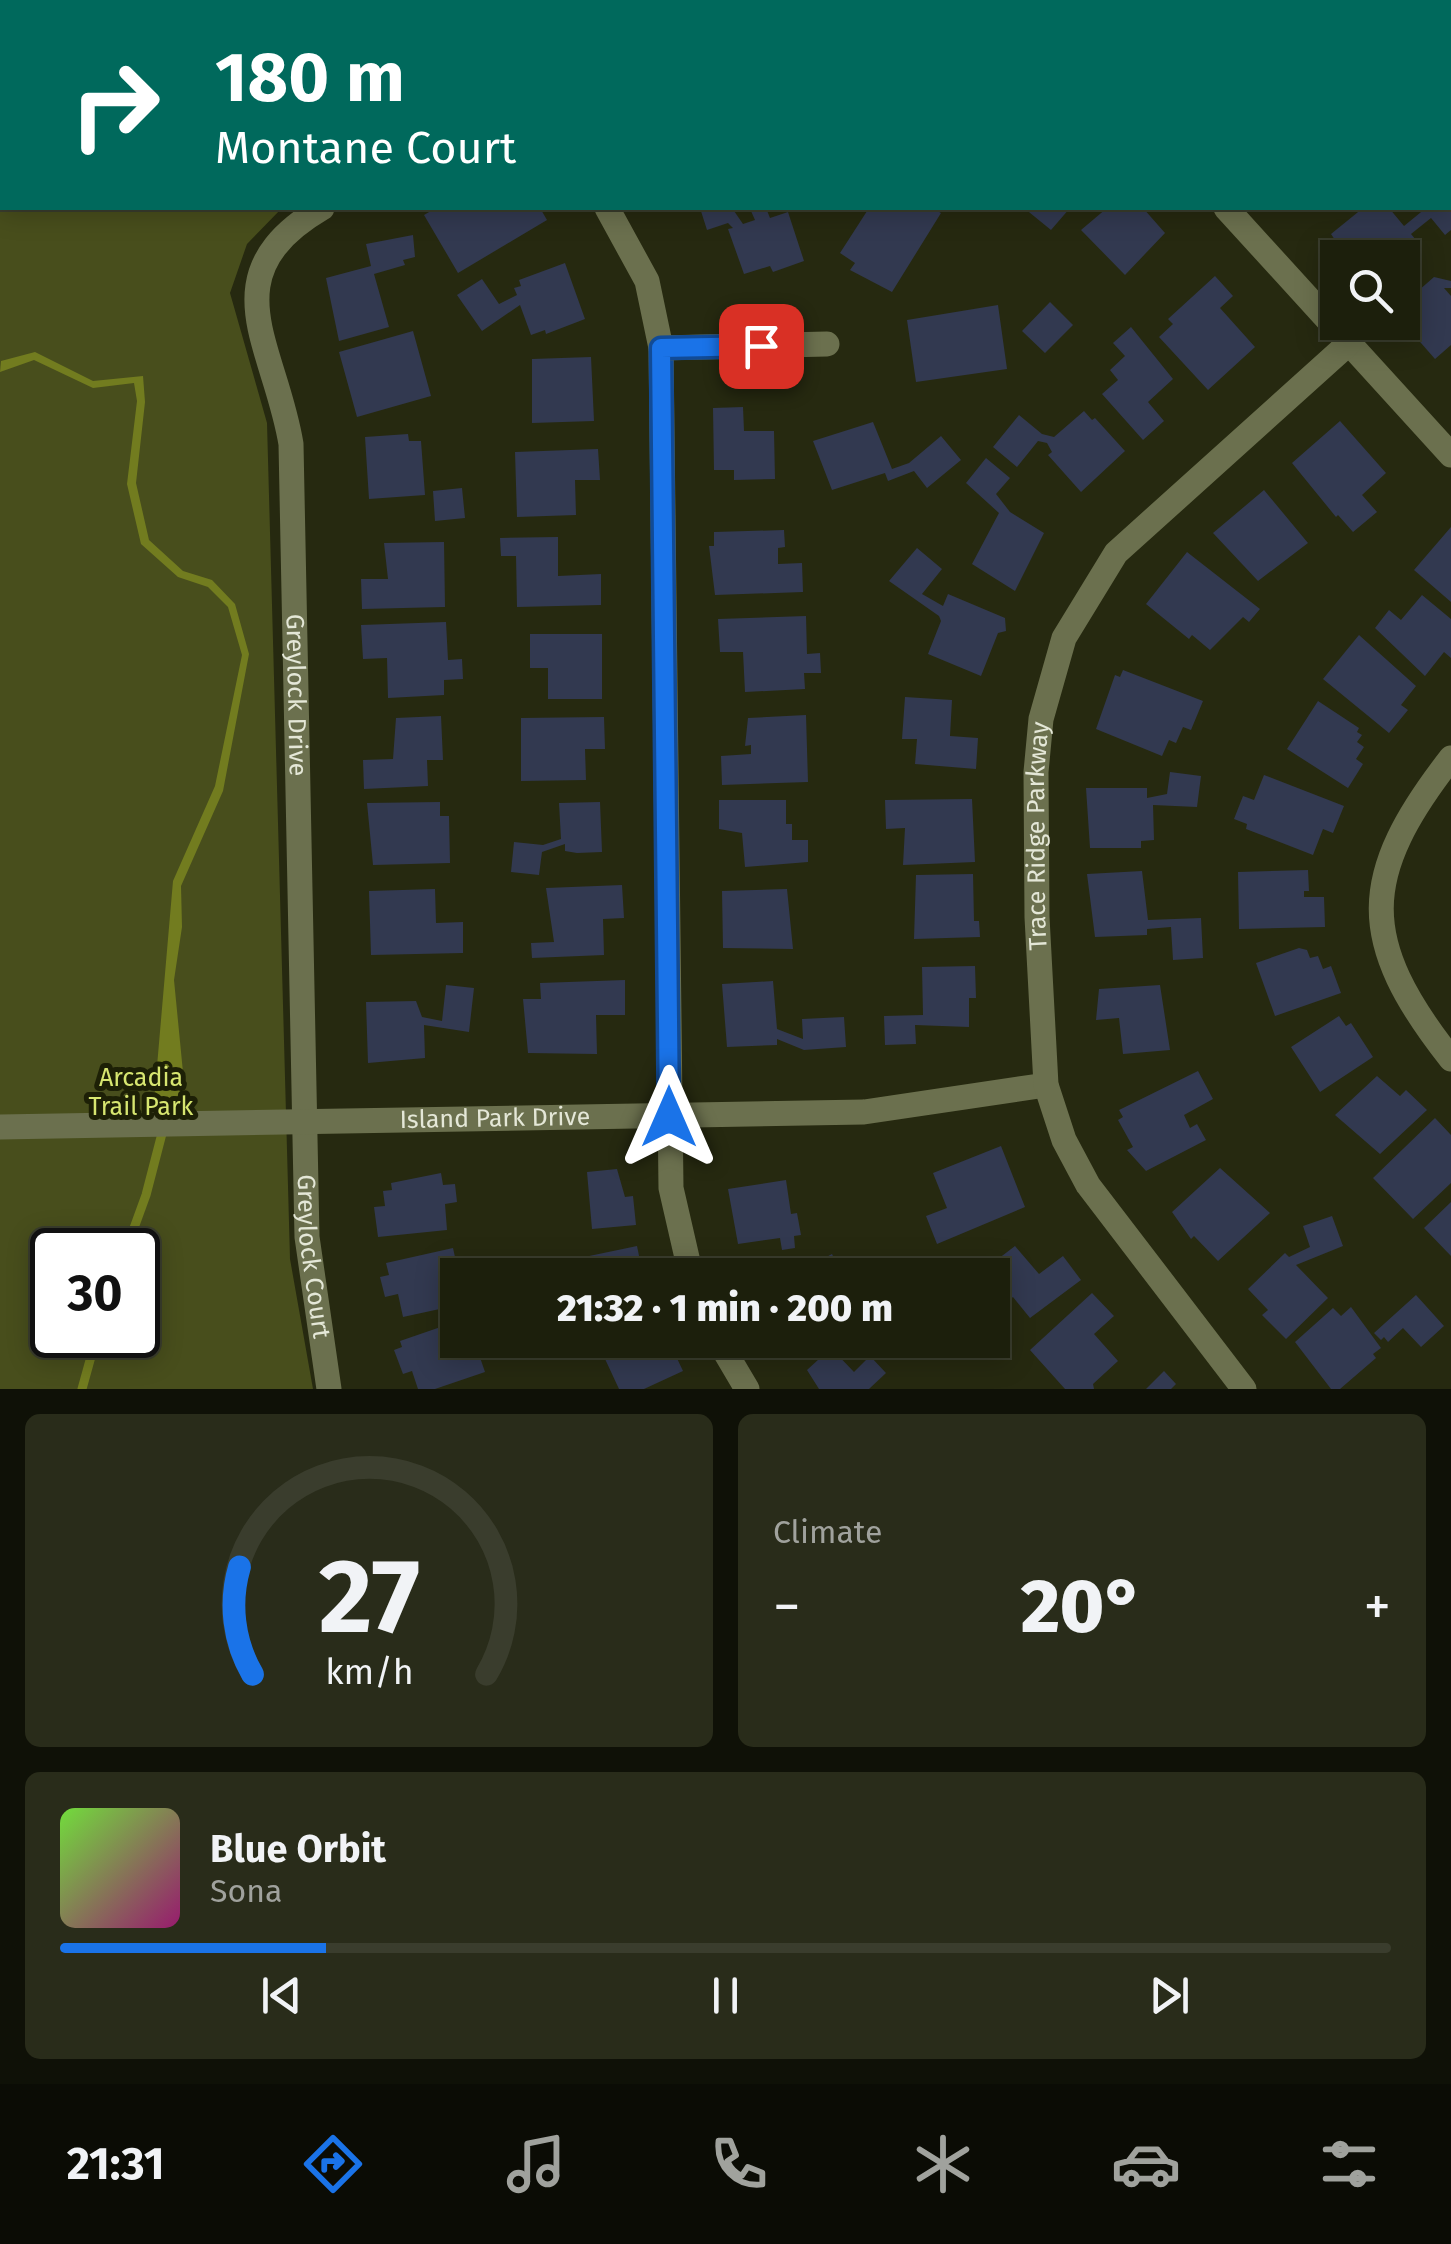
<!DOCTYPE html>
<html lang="en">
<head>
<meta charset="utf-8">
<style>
  :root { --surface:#1c1f0c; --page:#292c1a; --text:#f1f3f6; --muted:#a0a29d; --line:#3a3d2d; --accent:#1a73e8 }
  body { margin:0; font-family:"Fira Sans",sans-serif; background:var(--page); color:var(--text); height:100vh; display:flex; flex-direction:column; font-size:38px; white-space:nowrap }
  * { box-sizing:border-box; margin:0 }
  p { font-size:32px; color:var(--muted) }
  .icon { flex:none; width:55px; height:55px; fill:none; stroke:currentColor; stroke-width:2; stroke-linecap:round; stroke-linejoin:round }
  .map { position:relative; height:1389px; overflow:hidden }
  .details { display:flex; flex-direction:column; gap:25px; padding:25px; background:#0f1107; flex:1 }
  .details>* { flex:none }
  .guide { position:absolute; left:0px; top:0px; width:1452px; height:210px; box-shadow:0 5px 25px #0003,0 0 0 2px var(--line); background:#00695c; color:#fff; overflow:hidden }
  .fabs { position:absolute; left:1320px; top:240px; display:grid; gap:20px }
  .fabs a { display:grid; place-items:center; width:100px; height:100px; border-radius:0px; background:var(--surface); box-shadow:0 5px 25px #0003,0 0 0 2px var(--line); font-size:50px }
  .speed { position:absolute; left:30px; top:1228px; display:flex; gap:20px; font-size:50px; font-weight:700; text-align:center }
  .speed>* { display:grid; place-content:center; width:130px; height:130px; border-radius:50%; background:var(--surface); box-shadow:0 5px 25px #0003,0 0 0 2px var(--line); line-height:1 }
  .speed .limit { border:5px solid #111; border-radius:15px; background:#fff; color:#111 }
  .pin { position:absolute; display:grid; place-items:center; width:85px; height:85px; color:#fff; margin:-42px; border-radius:20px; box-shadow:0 5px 15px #0006 }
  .me { position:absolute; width:110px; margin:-55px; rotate:0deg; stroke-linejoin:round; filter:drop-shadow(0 0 8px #0008) }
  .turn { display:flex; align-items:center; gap:35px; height:210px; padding:0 50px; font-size:45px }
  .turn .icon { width:130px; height:130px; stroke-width:2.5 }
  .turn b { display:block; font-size:70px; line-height:85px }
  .big { font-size:75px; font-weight:800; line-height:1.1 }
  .details .tile { flex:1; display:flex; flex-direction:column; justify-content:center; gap:15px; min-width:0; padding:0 35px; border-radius:15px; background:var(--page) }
  .details .dial { align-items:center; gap:0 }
  .dial svg { height:260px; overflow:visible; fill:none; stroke:var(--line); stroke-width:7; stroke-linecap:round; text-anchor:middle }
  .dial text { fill:var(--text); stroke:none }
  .song { display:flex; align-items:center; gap:30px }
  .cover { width:120px; height:120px; border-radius:15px; background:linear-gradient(135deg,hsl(100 70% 55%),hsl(320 70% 35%)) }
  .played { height:10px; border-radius:5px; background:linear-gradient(90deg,var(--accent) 20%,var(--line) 20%) }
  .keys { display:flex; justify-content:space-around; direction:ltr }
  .heat { display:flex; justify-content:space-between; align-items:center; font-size:55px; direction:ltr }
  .details .tiles { flex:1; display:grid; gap:25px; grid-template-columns:1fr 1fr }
  .tile:last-child { grid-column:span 2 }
  .trip { position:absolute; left:440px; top:1258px; width:570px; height:100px; border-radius:0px; background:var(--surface); box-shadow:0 5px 25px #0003,0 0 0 2px var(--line); font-weight:800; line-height:100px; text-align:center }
  .tabs { display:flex; height:160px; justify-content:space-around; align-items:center; background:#0b0c05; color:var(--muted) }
  .tabs .icon { width:70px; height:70px }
  .tabs .active { color:var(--accent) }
  .tabs b { font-size:45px; color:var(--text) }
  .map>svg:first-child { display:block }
</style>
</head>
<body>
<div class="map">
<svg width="1451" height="1389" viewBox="0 0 1451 1389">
  <rect width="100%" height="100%" fill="#262910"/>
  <!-- green -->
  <path fill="#484e1c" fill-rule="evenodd" d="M0,0H626L2,2V208H282L247,244L230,293L267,423L290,1259L313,1389H0ZM52,1250H138V1335H52Z"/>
  <!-- water -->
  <path fill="#727c1f" d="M35,352L93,381L143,376L145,402L136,483L149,540L183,571L212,580L235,604L249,654L223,791L181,886L182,927L174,980L186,1103L154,1101L173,881L215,786L242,655L228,607L208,587L178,577L141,544L127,484L137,401L134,383L93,388L34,360L0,372L1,361Z"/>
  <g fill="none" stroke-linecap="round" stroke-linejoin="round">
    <!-- stream -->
    <path stroke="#727c1f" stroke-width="9" d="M126,1250L146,1195L172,1095
      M82,1389L97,1335"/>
  </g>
  <!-- building -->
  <path fill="#323950" d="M436,208H497L500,212L507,208H540L547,220L458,273L424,215Z
    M700,208H732L743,224L755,220L751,211L761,208H766L770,218L788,212L804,261L773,272L770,266L744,274L728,229L733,228L728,223L707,230Z
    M869,208H932L941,213L892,292L850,270L855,263L840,253Z
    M1024,208H1070L1051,230Z
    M1107,208H1143L1165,233L1125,275L1081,230Z
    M1363,208H1389L1404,226L1426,208H1451V230L1445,235L1431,218L1411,234L1416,240L1395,258H1347L1331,234Z
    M413,235L415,257L403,260L405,265L374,274L389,327L339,341L326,278L371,266L366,244Z
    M565,263L585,319L546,334L545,330L531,335L520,305L482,331L457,295L482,279L499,304L517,295L514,288L521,286L519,280Z
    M1215,276L1233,296L1220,308L1255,347L1208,390L1159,337L1173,324L1168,319Z
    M1434,277L1451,281V288H1444L1451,296V345L1435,359L1414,335L1420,330L1402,314V305Z
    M1050,302L1073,325L1045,353L1022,331Z
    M998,305L1007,369L916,382L907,320Z
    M1131,327L1173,379L1148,402L1164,421L1143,440L1102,394L1118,380L1110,370L1125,356L1113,343Z
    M413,331L431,396L357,417L339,352Z
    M591,357L594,421L532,423V359Z
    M743,407L744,431H774L775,479L734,480V470H714L713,408Z
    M1084,411L1092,420L1095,418L1125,451L1081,492L1048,455L1052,452L1047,443L1038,441L1017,467L993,447L1019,415L1042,434L1054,437Z
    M1340,421L1386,473L1362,495L1377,512L1353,532L1338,515L1336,517L1292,463Z
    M873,422L892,469L909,463L941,436L961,460L927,488L914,471L888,481L885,473L832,490L813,441Z
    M408,434L409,441H421L425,495L369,499L365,437Z
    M598,449L600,480H575L576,515L517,517L515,452Z
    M986,458L1010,478L996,494L1010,512L1044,533L1015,591L972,564L999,513L966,483Z
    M462,488L465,518L435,521L433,491Z
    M1264,490L1308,543L1258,581L1213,533Z
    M1451,527V602L1414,570Z
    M784,530L785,547L778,548V564L802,563L803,592L715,595L709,546H714V532Z
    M558,537V576L601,574V605L517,607L516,556H501L500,538Z
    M444,542L445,607L362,609L361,579H388L384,543Z
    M917,548L942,569L922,594L943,606L948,594L1005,618L1006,631L998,633L981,676L928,654L941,621L939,616L889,581Z
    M1187,552L1260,609L1249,622L1243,617L1210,650L1192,635L1189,639L1146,604Z
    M1422,595L1451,619V658L1444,652L1425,676L1375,628L1389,610L1401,620Z
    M806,616L807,654L820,653L821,673H804L805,689L745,692L743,652H720L718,619Z
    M446,622L448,660L462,659L463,679L444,680V695L388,698L387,658L363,659L361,625Z
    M530,634H602V699H548V668H530Z
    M1359,635L1416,686L1401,705L1408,710L1389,733L1323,679Z
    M1123,670L1203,701L1191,730L1183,727L1176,743L1169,740L1162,756L1096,729L1115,675L1120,677Z
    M905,697L952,700L950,736L978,738L976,769L915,764L917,739H902Z
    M1318,701L1359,728L1357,732L1362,735L1357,742L1364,747L1356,759L1363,764L1348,788L1287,749Z
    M806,715L808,782L722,785L721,756L751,754V745L745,746L748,718Z
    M441,716L443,760H427L428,786L364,789L363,760L393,759L396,718Z
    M604,717L605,749H585L586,780L521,781V718Z
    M1170,772L1201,776L1197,807L1153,805L1154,840L1141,841V848H1090L1086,788H1147V798L1167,794Z
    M1264,775L1344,806L1333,833L1323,829L1313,855L1246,829L1247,824L1234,819L1243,796L1254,800Z
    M972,799L975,862L903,865L905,828L886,829L885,800Z
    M719,800H786V824H792V840H808V862L745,867L742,833L719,829Z
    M440,802V816H449L450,863L373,865L367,803Z
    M600,802L602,852L577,853L565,851V844L542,852L539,875L511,872L514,842L543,845L561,839L559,803Z
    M1308,870L1309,891H1304V897H1324L1325,927L1239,929L1238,872Z
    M1142,871L1148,920L1201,918L1203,958L1173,960L1171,927L1147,929V935L1095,937L1087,874Z
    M973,874L974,921H979L980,937L914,939L916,875Z
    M622,885L624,918L603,919L604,955L532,958L531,943L554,942L546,888Z
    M435,889L436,923L463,922V953L371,955L369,891Z
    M787,889L793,949L723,948L722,891Z
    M1299,948L1307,950L1310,958L1318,956L1323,969L1331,966L1341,993L1275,1016L1256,963Z
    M975,966L976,998H969V1027L915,1025L916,1044L885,1045L884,1016L923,1015L922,967Z
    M625,980V1015H596L597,1054L528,1053L523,999H541L540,983Z
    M773,981L777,1029L803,1039L802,1019L844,1017L846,1047L804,1050L777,1039V1045L727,1047L722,984Z
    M446,985L474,988L469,1032L424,1025L425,1058L368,1063L366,1002L416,1001L422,1017L442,1021Z
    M1160,985L1170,1050L1123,1054L1119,1018L1096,1020L1099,989Z
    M1339,1016L1346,1026L1351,1023L1373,1057L1320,1092L1291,1047Z
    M1198,1071L1213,1099L1184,1115L1190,1128L1197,1124L1206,1140L1146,1171L1127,1150L1133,1147L1118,1120L1123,1117L1119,1110Z
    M1377,1076L1400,1096L1406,1090L1427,1110L1380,1154L1335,1115Z
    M1435,1118L1451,1135V1183L1413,1219L1373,1178Z
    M1001,1146L1025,1207L937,1244L926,1216L947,1208L933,1173Z
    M1220,1168L1270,1213L1218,1261L1194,1236L1191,1239L1172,1212Z
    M617,1169L625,1197L633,1196L636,1225L592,1229L587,1172Z
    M441,1173L443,1185L455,1184L457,1202L445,1204L447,1230L378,1237L374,1207L385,1206L383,1191L392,1190L391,1183Z
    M786,1180L791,1214L797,1213L801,1235L794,1236L795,1248L782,1250L780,1238L738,1244L728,1189Z
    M1451,1202V1256L1424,1228Z
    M1332,1216L1343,1246L1296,1265L1328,1298L1286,1339L1262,1315L1268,1310L1248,1289L1285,1253L1289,1257L1310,1247L1303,1226Z
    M637,1246L643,1275H573L570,1260Z
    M1015,1246L1039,1274L1063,1256L1081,1280L1030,1318L1013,1297L1002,1305L992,1292V1275H977Z
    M453,1248L459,1275L458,1305L403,1317L398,1294L385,1297L380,1277L389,1275L386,1263Z
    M832,1254L842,1275H792Z
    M1092,1293L1114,1316L1094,1334L1118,1361L1093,1384L1094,1389H1065L1030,1350Z
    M1416,1295L1444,1326L1421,1347L1403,1328L1388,1342L1384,1337L1381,1340L1374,1333Z
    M1351,1307L1381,1348L1373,1354L1376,1358L1340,1389H1331L1295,1342L1333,1308L1341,1316Z
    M458,1321V1340H474L485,1372L435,1389H418L412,1371L403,1374L394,1350L402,1347L400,1341Z
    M613,1340H651L655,1351L665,1346L669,1354L674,1352L683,1371L644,1389H619L599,1346Z
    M831,1348L854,1372L870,1356L886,1373L869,1389H819L807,1370Z
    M1164,1371L1176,1384L1171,1389H1146Z"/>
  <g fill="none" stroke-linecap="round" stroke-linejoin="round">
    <!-- minor -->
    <g stroke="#6b704e" stroke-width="25">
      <path d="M970,0L975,2"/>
      <path d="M674,2L679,0"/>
      <path id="s1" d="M322,208C208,275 275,345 291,444L307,1237L329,1389"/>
      <path d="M607,208L647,281L661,348L671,1188L691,1275"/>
      <path d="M1226,208L1451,455"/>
      <path d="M661,348L827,344"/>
      <path d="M1451,758C1359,876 1357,940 1451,1059"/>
      <path id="s2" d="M0,1127L864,1112L1046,1085"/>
      <path d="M718,1340L747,1389"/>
      <path id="s3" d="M1244,1389L1088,1185L1064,1140L1046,1085L1037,917L1036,772L1041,719L1064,638L1116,553L1348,344"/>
    </g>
  </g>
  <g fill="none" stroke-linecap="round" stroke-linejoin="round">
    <defs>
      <path id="route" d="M669,1117L661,348L761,346"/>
    </defs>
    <!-- route casing -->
    <use href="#route" stroke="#114b97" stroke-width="25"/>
    <!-- route -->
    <use href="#route" stroke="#1a73e8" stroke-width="18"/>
  </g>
  <g text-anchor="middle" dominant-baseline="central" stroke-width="10" stroke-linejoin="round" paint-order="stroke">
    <!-- street labels -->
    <g font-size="25" fill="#e4e7d7" stroke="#1d2006">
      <text stroke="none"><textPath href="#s1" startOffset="518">Greylock Drive</textPath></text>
      <text stroke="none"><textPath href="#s3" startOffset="615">Trace Ridge Parkway</textPath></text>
      <text stroke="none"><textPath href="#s2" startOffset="495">Island Park Drive</textPath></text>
      <text stroke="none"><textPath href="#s1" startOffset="1080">Greylock Court</textPath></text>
    </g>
    <!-- park labels -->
    <g font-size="25" fill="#d7e670" stroke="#1d2006">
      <text x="141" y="1078">Arcadia<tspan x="141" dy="29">Trail Park</tspan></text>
    </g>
  </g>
</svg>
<div class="fabs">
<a><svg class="icon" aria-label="search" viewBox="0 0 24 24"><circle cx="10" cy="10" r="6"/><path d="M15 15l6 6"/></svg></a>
</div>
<div class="speed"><div class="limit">30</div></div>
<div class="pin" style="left:761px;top:346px;background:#d93025"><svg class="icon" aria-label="arrive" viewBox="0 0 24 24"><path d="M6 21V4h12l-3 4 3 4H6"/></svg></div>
<svg class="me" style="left:669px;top:1117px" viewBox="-20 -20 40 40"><path d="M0-17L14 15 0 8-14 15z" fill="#1a73e8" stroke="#fff" stroke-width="4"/></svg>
<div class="trip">21:32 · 1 min · 200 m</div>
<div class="guide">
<div class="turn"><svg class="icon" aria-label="right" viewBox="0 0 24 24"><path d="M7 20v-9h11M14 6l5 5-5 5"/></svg><div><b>180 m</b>Montane Court</div></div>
</div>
</div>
<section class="details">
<div class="tiles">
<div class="tile dial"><svg viewBox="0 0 100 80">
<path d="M14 69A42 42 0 1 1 86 69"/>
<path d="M14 69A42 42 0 0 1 10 36" stroke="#1a73e8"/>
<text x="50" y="56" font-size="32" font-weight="700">27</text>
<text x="50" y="72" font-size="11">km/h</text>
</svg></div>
<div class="tile"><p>Climate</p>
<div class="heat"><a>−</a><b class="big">20°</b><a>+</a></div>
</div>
<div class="tile">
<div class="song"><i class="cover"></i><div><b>Blue Orbit</b><p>Sona</p></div></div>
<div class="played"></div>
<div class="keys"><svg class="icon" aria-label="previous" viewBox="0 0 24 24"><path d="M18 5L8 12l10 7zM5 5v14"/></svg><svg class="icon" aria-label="pause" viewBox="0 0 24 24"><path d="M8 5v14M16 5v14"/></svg><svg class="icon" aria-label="next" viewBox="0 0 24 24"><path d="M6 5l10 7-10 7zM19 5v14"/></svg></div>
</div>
</div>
</section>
<nav class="tabs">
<b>21:31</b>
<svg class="icon active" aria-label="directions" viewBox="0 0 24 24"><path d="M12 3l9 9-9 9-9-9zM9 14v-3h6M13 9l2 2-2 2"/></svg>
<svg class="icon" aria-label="music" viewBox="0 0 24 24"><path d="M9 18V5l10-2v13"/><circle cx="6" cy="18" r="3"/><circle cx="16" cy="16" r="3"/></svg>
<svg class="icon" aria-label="phone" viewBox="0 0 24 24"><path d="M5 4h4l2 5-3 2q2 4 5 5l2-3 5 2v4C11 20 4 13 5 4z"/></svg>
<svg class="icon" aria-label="climate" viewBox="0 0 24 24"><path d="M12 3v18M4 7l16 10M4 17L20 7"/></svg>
<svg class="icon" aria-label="car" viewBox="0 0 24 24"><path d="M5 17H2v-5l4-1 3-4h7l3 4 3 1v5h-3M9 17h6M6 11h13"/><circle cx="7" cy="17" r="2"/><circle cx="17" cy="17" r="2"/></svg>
<svg class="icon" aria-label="filters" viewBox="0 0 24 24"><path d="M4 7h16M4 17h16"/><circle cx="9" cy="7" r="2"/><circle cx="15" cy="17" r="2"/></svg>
</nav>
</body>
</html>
